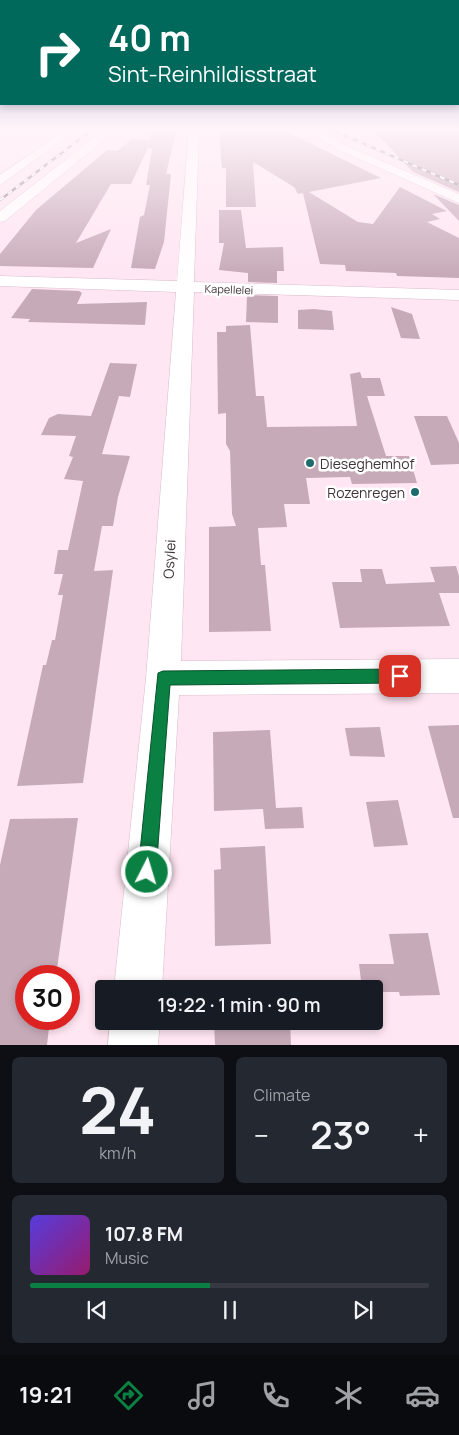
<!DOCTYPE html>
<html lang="en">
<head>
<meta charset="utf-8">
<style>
  :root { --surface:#171b24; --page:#242831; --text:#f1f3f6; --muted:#9ea1a6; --line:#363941; --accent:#0b8043 }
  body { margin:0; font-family:Manrope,sans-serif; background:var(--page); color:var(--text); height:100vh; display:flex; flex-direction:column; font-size:19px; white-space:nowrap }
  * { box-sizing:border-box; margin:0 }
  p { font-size:16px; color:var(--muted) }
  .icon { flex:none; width:28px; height:28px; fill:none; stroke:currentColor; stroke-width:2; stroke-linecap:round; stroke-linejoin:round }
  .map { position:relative; height:1045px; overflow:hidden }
  .details { display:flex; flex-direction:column; gap:12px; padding:12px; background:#0d0f14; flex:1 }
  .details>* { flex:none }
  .top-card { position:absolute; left:0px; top:0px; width:460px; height:105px; box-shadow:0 2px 8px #0003; background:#00695c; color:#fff; overflow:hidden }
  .speed { position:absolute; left:15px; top:965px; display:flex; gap:10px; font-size:25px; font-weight:700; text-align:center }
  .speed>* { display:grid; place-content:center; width:65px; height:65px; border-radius:50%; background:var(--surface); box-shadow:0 2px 8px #0003; line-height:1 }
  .speed .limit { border:8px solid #d22; background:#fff; color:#111 }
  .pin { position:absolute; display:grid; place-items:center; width:42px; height:42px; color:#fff; margin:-21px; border-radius:10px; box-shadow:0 2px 8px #0006 }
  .me { position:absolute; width:55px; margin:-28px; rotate:5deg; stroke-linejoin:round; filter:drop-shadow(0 0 4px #0008) }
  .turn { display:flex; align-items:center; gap:18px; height:105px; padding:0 25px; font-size:22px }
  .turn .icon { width:65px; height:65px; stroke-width:2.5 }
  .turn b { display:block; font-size:35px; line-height:42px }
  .big { font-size:38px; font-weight:600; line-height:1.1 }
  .details .tile { flex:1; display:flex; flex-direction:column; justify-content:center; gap:8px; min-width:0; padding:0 18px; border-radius:8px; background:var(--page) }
  .details .dial { align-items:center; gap:0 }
  .dial b { font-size:65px; line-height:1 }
  .song { display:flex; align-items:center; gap:15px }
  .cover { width:60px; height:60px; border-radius:8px; background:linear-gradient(135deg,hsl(250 70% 55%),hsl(320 70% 35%)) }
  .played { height:5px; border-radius:2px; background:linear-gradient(90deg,var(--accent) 45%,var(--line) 45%) }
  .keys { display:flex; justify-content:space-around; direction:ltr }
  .heat { display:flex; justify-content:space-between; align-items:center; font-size:28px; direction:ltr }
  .details .tiles { flex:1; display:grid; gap:12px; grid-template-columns:1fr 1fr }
  .tile:last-child { grid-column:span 2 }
  .trip { position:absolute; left:95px; top:980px; width:288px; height:50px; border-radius:5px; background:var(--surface); box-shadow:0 2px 8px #0003; font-weight:600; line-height:50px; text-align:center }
  .dock { display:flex; height:80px; justify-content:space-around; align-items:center; background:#090b0e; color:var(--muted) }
  .dock .icon { width:35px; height:35px }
  .dock .selected { color:var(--accent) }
  .dock b { font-size:22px; color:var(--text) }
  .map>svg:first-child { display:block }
</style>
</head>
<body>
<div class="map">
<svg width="459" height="1045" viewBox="0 0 459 1045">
  <rect width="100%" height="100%" fill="#ffe6f2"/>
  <!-- building -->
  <path fill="#c7aab8" d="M152,129H176V132L166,174H171L164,242L155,269L131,268L140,217L144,215L150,185H146L152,149L148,148L131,184H111L76,243L111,229L93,268L0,266V254L36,210L107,150L117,151L132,139L149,140Z
    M223,129H281L381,178L309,192L358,222L373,224L400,187L447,211L432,214L440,219L427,222L459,238V278L397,276L396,273L346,271L345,265L320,264L303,193L298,194L294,187L253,162L256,207H226V168H222L219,132H224Z
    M372,129H459V192L413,172Z
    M433,194L459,205V221Z
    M219,210H241L246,248L283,247L284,271H277V283L248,282V273L219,270L224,243H219Z
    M32,289L79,291L82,293L77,304L147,302L145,325L28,322L30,319L11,318Z
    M247,295L278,296V323L246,322Z
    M391,307L412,314L420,339L401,338Z
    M314,309L332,311L334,330L298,329V310Z
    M250,325L256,396H264L267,427L357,426L350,374L360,372L362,378H380L385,396H367L386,456H409L417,483L352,484L350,477L306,478L310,504H284L287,527L258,528L261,565H265L271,631L209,632V527L236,526L232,514L230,451L226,444V413L218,414L217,332H226V326Z
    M110,363L137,364L130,397L119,396L102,454L130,456L118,497L113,526H102L94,571L113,570L83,783L17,786L43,665H46L52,640H55L63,595H58L63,574H54L58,550H68L83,481L64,479L73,457L69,456L76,436L41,435L49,418L58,414L91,416Z
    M414,416H447L459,443V464L431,465Z
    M456,566L459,576V593H439L450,626L340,628L332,582H362L360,569H382L386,584L435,582L430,567Z
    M459,725V818H453L428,726Z
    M380,727L385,757L350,756L345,728Z
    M270,730L276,808L302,807L304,828L265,829L263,809L214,811L213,732Z
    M398,800L408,845L374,847L366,802Z
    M78,818L56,976H26V1019H50L47,1045H0V865L10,819Z
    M265,846L271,944L215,946L214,870L221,869L220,848Z
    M428,933L440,995L400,996L399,992H374V989H362L359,964H394L389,934Z
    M214,1021H290L291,1045H215Z"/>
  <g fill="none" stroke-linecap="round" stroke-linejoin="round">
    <defs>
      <path id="minor" d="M67,129H78L0,185V175Z
        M110,129H122L104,140L5,221L0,222V211L96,136Z
        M189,129H199L194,282L459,290V300L194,292L181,661L459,659V693L179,695L162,989H114L146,678L176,292L0,286V276L177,281Z
        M302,129H314L349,147L459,194V203L341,151Z
        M110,1021H160L158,1045H108Z"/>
    </defs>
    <!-- minor casing -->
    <use href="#minor" stroke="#d8bbca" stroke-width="1"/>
    <!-- minor -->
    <use href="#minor" fill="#fff" fill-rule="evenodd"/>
    <defs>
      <path id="rail" d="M330,129L459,185
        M0,200L93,129"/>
    </defs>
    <!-- rail casing -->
    <use href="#rail" stroke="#907f87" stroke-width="2.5"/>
    <!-- rail -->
    <use href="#rail" stroke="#fff" stroke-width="2" stroke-dasharray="5" stroke-linecap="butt"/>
  </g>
  <!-- sky -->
  <linearGradient id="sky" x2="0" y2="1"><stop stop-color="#9b9fce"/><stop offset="0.47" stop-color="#fff4f9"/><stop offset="1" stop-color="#fff4f9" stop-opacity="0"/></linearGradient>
  <rect width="459" height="275" fill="url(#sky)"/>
  <!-- route -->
  <path fill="#0b8043" stroke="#07532c" d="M400,669L405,671L407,676L405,681L400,683L170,685L156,872L153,878L147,881L141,878L138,872L158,673L163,671Z"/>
  <!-- markers -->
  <g fill="#1e6b6c" stroke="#fff" stroke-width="2">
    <circle cx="310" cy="463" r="5"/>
    <circle cx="415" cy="492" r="5"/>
  </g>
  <g text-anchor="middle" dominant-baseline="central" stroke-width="5" stroke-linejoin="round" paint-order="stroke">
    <!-- far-street labels -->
    <g font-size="11" fill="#3f3339" stroke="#fff">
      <text transform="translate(229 289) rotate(2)">Kapellelei</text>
    </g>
    <!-- poi labels -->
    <g font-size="14" fill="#3f3339" stroke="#fff" text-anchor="start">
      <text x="320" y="463">Dieseghemhof</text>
      <text x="405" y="492" text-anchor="end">Rozenregen</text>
    </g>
    <!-- street labels -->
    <g font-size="14" fill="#3f3339" stroke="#fff">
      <text transform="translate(169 559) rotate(-87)">Osylei</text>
    </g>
  </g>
</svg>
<div class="speed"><div class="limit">30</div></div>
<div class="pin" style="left:400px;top:676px;background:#d93025"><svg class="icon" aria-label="arrive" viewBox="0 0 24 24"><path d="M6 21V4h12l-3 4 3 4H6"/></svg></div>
<svg class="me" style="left:147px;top:872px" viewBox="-20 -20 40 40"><circle r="17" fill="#0b8043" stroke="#fff" stroke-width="3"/><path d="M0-11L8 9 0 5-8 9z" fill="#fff"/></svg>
<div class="trip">19:22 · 1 min · 90 m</div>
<div class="top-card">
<div class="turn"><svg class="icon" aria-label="right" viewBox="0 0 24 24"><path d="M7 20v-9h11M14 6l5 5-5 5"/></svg><div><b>40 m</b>Sint-Reinhildisstraat</div></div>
</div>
</div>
<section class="details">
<div class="tiles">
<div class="tile dial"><b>24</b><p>km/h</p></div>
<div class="tile"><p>Climate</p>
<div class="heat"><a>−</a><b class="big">23°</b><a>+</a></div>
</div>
<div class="tile">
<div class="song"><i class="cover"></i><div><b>107.8 FM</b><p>Music</p></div></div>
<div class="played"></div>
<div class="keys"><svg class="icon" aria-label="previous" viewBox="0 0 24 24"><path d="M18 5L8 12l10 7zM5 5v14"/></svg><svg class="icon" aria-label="pause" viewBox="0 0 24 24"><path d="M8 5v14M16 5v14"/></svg><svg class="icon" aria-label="next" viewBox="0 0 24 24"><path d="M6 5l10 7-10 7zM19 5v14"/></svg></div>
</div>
</div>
</section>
<nav class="dock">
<b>19:21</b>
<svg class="icon selected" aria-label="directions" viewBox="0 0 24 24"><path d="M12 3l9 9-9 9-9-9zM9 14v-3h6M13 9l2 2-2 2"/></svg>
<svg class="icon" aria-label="music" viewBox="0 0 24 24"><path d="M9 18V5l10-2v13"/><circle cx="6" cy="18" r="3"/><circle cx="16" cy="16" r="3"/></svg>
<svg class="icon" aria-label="phone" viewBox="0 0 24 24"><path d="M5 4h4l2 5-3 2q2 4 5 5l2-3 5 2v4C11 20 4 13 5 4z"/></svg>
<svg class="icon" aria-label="climate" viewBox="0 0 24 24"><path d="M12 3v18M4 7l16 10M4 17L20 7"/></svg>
<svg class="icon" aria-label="car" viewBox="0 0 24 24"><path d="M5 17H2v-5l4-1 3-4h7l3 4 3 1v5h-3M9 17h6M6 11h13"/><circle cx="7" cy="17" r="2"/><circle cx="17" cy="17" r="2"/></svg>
</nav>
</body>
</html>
